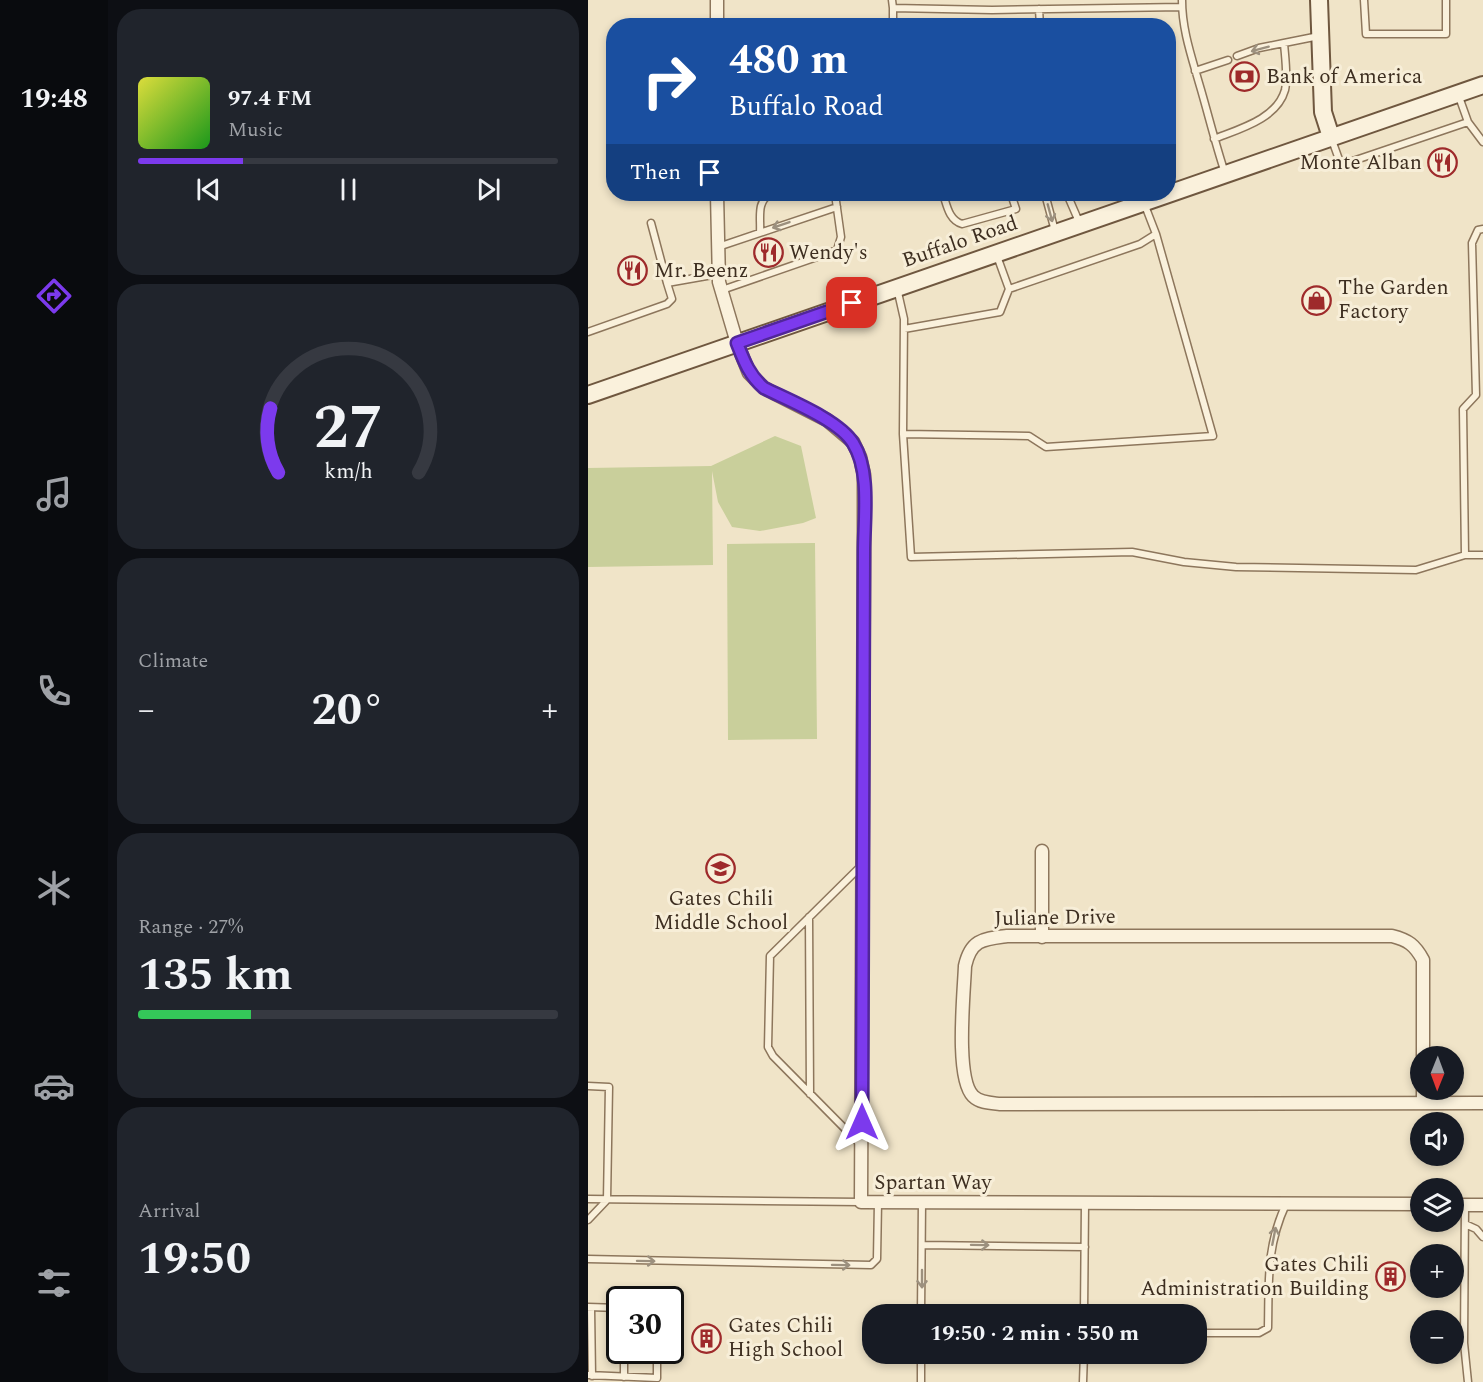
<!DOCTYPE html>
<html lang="en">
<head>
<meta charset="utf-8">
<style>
  :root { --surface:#171b24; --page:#20242c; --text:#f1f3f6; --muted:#9ea1a6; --line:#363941; --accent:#7c3aed }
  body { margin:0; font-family:Spectral,serif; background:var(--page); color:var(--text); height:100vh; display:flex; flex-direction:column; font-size:22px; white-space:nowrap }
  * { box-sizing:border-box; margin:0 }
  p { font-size:20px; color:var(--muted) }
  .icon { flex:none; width:33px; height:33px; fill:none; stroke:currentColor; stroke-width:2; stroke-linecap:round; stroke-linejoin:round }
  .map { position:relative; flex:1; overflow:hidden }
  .details { display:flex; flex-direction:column; gap:9px; padding:9px; background:#0d0f14; width:480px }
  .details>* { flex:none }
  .hud { position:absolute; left:18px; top:18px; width:570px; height:183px; border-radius:24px; box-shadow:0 3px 9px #0003; background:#1a4fa0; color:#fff; overflow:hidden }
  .needle { width:39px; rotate:181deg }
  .buttons { position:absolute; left:822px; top:1046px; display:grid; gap:12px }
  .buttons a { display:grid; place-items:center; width:54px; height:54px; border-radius:50%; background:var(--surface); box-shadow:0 3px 9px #0003; font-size:30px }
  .speed { position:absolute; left:18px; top:1286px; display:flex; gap:12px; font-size:30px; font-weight:700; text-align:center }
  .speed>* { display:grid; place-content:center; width:78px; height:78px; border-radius:50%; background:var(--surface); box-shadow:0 3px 9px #0003; line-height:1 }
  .speed .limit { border:3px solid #111; border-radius:9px; background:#fff; color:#111 }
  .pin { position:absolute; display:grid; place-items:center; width:51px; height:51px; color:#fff; margin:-26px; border-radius:12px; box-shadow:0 3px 9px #0006 }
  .me { position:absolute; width:66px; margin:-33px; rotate:0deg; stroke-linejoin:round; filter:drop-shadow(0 0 4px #0008) }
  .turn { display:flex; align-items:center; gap:21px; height:126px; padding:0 24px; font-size:27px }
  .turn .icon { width:78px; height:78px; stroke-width:2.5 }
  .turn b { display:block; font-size:42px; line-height:51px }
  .then { display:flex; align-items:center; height:57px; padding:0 24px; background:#0003; gap:12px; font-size:22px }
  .big { font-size:45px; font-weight:700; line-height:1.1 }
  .details .widget { flex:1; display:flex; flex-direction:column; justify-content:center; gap:9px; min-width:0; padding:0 21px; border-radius:24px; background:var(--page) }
  .details .dial { align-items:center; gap:0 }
  .dial svg { height:156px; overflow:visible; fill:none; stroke:var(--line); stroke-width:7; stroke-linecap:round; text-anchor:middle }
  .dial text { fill:var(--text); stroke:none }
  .song { display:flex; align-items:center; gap:18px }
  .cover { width:72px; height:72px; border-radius:9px; background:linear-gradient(135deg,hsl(60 70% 55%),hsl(120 70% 35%)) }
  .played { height:6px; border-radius:3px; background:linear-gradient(90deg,var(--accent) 25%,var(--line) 25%) }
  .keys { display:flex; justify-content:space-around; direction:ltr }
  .heat { display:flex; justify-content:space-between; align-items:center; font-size:33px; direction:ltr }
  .charge { height:9px; border-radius:4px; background:linear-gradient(90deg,#34c759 27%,var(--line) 0) }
  .trip { position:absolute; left:274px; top:1304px; width:345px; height:60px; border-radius:24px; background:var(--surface); box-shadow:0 3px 9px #0003; font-weight:700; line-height:60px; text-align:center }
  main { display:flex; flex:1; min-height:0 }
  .dock { display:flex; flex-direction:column; width:108px; justify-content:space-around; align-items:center; background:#090b0e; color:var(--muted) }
  .dock .icon { width:42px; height:42px }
  .dock .selected { color:var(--accent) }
  .dock b { font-size:27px; color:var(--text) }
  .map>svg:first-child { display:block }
</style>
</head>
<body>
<main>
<nav class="dock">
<b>19:48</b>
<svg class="icon selected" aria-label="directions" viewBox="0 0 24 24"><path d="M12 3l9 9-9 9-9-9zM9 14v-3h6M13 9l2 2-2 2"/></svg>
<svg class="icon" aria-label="music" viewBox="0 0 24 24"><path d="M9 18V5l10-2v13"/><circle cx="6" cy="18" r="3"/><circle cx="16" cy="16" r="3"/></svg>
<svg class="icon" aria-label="phone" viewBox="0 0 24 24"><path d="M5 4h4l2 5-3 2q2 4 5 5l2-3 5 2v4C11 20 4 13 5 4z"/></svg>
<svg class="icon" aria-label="climate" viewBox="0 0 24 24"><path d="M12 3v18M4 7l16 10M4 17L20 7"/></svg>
<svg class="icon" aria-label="car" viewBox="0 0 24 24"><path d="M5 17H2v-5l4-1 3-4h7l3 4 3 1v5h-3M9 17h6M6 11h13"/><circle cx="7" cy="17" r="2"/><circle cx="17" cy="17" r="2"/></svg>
<svg class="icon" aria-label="filters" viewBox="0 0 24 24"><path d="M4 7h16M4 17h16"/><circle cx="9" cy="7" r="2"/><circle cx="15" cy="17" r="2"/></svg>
</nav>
<section class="details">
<div class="widget">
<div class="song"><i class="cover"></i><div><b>97.4 FM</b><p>Music</p></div></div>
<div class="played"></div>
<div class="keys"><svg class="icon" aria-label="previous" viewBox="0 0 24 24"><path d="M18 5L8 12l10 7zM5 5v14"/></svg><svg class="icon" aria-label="pause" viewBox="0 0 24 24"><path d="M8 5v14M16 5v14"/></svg><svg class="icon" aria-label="next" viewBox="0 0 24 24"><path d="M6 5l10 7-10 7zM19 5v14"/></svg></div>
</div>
<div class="widget dial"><svg viewBox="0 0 100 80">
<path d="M14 69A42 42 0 1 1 86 69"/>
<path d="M14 69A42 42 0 0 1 10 36" stroke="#7c3aed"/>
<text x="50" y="56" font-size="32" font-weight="700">27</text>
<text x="50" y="72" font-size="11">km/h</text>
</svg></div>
<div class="widget"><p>Climate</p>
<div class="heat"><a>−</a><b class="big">20°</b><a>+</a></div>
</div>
<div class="widget"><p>Range · 27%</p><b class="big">135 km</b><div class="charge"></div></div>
<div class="widget"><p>Arrival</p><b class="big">19:50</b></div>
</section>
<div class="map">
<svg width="895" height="1382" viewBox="0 0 895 1382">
  <rect width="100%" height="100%" fill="#f0e4c8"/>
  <!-- green -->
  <path fill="#c9cf9b" d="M187,436L213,446L228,518L215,523L172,531L144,527L130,502L124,471L125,565L0,567V468L123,466Z
    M227,543L229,739L140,740L139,544Z"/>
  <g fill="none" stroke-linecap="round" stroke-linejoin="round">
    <defs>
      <path id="lane" d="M304,0L305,8L404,10L594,7
        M594,0C594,29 603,55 611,83C620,113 627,143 637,173
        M776,0L778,34H858V0
        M305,8V26
        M451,9L452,26
        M649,56L671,48L696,43
        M607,71L640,60
        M880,122L895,142
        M626,139C651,129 689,119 697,90C700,76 697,57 696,43L731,36
        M744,140L753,165L880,122L870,94
        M355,194C359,206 361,220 374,224L428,209L423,194
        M457,194L467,231
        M479,194L492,224
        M63,223L79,283
        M172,232C173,218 168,201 183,194
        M130,247L249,207
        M409,256L421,289
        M309,288L316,319L315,434L441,436L458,447L625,436L568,234L556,203
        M134,290L249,250L253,237L247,194
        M316,329L412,312L421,289L552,244L568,234
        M0,332L79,304L84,299L79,283L130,274
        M315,434L323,557L544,552L596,562L648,567L828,570L877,555H895
        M877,555L875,409L888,395L884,243L890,230L895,229
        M221,917L222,1094
        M0,1086L21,1087L19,1200L0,1220
        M272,1144L185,1056L180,1047L182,956L274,865
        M0,1199L273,1202
        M877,1205L876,1343L880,1382
        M877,1224L888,1229L895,1237
        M334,1245L497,1247
        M0,1259L283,1265L289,1259L290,1202
        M0,1307L32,1308
        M3,1308L4,1376
        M333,1314L334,1202
        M496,1314L497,1203
        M609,1333H671L680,1328C681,1281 678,1247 698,1204
        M36,1350V1377
        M0,1375L69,1378V1350
        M333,1382V1353
        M495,1382L496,1353"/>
      <path id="street" d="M129,26V0
        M129,194L131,282L149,343L161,373L176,388L239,420L265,442L272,457L276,475V529L273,1202L832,1204
        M454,937V851
        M835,1056V960C827,945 820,940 804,936H419C396,939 383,939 377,966C376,993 367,1078 385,1096C392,1103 403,1103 412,1104L895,1103
        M835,1102V1089
        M866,1205H895"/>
      <path id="secondary" d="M731,0L735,112L743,137
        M0,395L895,85"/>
    </defs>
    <!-- lane casing -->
    <use href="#lane" stroke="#8d765c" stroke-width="9"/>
    <!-- street casing -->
    <use href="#street" stroke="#8d765c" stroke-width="15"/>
    <!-- secondary casing -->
    <use href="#secondary" stroke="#6f573f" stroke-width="20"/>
    <!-- lane -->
    <use href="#lane" stroke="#faf1dc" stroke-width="6"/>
    <!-- street -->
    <use href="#street" stroke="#faf1dc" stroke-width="12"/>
    <!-- secondary -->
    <use href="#secondary" stroke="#faf1dc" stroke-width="16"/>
  </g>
  <!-- one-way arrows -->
  <defs><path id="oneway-shaft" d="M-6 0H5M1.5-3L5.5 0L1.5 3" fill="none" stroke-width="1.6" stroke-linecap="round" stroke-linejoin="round" transform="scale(1.5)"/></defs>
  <g stroke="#9c907e">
    <use href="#oneway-shaft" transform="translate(672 49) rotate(165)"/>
    <use href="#oneway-shaft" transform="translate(462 213) rotate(75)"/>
    <use href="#oneway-shaft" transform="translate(193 225) rotate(161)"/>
    <use href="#oneway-shaft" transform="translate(686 1236) rotate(-79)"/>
    <use href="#oneway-shaft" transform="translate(392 1245) rotate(1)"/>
    <use href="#oneway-shaft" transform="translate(58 1261) rotate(1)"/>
    <use href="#oneway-shaft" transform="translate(253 1265) rotate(1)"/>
    <use href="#oneway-shaft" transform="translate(334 1279) rotate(90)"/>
  </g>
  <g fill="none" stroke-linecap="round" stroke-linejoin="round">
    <defs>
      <path id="route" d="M264,303L149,343C156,361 161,375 176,388C200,400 251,420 265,443C283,471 276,519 276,551L274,1122"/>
    </defs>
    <!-- route casing -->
    <use href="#route" stroke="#51269a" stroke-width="15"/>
    <!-- route -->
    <use href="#route" stroke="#7c3aed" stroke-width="10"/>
  </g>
  <!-- icons -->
  <defs>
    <symbol id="bank-ring" viewBox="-11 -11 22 22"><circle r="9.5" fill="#f7eed8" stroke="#9e2a2b" stroke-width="1.5"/><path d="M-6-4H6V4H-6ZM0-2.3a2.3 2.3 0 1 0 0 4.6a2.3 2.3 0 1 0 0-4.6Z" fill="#9e2a2b"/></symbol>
    <symbol id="restaurant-ring" viewBox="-11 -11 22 22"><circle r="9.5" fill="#f7eed8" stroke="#9e2a2b" stroke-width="1.5"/><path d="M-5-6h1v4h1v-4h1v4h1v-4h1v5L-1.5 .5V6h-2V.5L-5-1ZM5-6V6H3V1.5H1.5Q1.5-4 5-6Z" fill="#9e2a2b"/></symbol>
    <symbol id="shop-ring" viewBox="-11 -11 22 22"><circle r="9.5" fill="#f7eed8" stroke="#9e2a2b" stroke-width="1.5"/><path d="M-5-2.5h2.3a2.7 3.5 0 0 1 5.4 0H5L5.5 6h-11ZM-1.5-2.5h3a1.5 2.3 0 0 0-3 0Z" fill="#9e2a2b"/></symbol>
    <symbol id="school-ring" viewBox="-11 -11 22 22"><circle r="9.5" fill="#f7eed8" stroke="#9e2a2b" stroke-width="1.5"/><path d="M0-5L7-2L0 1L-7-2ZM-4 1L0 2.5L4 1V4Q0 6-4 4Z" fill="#9e2a2b"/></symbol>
    <symbol id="building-ring" viewBox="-11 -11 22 22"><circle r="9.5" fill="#f7eed8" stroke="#9e2a2b" stroke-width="1.5"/><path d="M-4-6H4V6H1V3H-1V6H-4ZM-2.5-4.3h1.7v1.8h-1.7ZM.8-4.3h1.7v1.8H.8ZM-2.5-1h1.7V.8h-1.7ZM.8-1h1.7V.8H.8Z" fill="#9e2a2b"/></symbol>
  </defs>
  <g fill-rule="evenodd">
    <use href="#bank-ring" x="640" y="60" width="33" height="33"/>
    <use href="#restaurant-ring" x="838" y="146" width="33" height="33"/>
    <use href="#restaurant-ring" x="164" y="236" width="33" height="33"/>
    <use href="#restaurant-ring" x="28" y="254" width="33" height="33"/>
    <use href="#shop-ring" x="712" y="284" width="33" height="33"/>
    <use href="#school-ring" x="116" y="852" width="33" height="33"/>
    <use href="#building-ring" x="786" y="1260" width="33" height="33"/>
    <use href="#building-ring" x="102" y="1322" width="33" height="33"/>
  </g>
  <g text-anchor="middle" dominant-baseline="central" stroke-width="6" stroke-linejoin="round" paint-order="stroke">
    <!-- poi labels -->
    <g font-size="21" fill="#3d2e20" stroke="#f7eed8" text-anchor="start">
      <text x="678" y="77">Bank of America</text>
      <text x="834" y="163" text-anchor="end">Monte Alban</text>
      <text x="201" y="253">Wendy's</text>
      <text x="66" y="271">Mr. Beenz</text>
      <text x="750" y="288">The Garden<tspan x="750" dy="24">Factory</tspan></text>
      <text x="133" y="899" text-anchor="middle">Gates Chili<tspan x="133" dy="24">Middle School</tspan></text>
      <text x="781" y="1265" text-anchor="end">Gates Chili<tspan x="781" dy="24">Administration Building</tspan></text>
      <text x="140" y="1326">Gates Chili<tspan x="140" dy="24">High School</tspan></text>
    </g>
    <!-- street labels -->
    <g font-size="21" fill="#3d2e20" stroke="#f7eed8">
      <text transform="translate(372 242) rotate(-19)">Buffalo Road</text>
      <text transform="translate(467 918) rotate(-1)">Juliane Drive</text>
      <text x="345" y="1183">Spartan Way</text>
    </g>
  </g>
</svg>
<div class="buttons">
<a><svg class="needle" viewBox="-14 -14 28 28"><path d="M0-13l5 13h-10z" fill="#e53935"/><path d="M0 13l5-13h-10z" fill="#9ea1a6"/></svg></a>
<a><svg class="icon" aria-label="sound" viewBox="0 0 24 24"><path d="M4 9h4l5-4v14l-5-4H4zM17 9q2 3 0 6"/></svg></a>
<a><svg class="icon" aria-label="layers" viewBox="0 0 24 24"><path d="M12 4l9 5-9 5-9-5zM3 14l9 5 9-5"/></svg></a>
<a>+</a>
<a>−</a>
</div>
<div class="speed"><div class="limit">30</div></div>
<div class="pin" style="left:264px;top:303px;background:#d93025"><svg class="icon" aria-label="arrive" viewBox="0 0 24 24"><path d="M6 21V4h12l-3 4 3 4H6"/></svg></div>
<svg class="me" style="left:274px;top:1122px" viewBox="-20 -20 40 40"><path d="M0-17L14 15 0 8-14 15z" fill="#7c3aed" stroke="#fff" stroke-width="4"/></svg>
<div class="trip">19:50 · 2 min · 550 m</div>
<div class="hud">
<div class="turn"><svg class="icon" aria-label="right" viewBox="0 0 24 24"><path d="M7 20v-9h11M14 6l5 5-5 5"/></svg><div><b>480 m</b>Buffalo Road</div></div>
<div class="then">Then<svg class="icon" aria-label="arrive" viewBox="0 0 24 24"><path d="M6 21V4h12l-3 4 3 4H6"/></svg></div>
</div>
</div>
</main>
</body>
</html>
